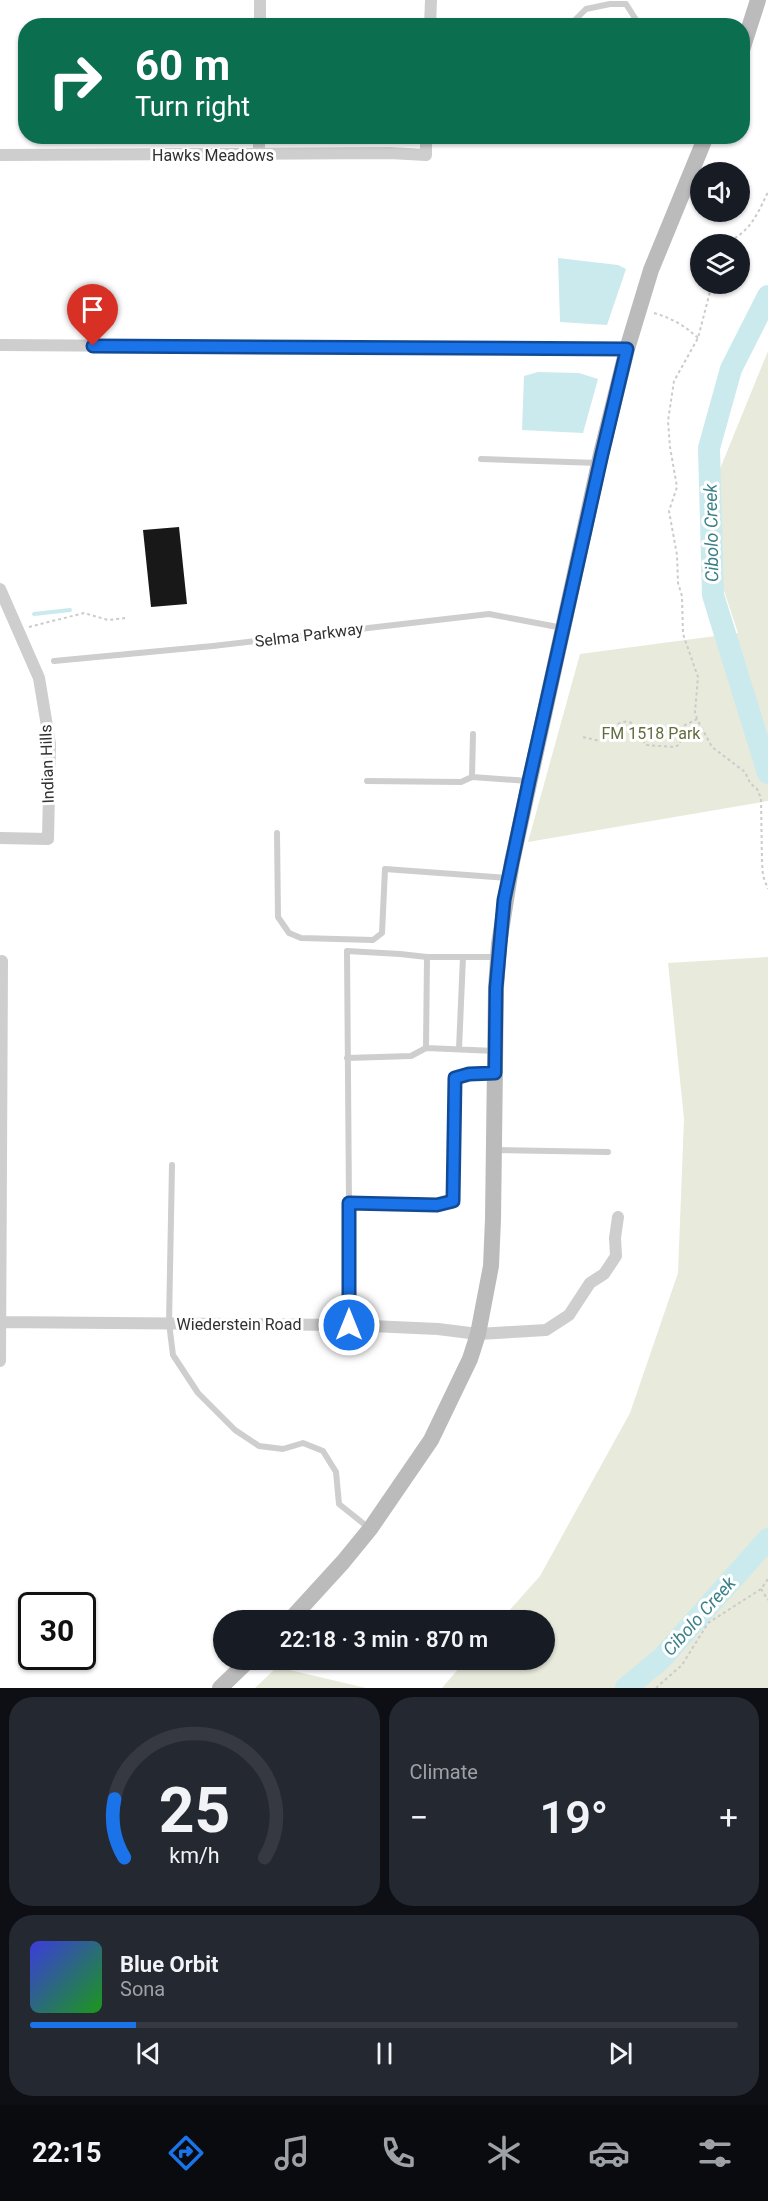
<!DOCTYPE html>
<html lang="en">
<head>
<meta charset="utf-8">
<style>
  :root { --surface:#171b24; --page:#242831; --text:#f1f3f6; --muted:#9ea1a6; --line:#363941; --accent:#1a73e8 }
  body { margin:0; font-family:Roboto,sans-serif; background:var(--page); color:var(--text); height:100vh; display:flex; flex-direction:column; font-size:22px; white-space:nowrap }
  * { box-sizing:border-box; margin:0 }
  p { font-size:20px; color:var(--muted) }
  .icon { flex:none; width:33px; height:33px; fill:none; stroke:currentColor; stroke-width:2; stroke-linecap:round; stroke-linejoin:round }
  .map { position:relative; height:1688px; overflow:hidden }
  .sheet { display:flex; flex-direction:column; gap:9px; padding:9px; background:#0d0f14; flex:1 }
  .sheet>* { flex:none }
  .hud { position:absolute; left:18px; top:18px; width:732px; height:126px; border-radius:24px; box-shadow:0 2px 4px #0004; background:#0b6e4f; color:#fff; overflow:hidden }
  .fabs { position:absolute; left:690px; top:162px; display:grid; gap:12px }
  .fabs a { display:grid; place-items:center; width:60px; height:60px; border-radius:50%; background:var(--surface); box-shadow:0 2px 4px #0004; font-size:30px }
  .speed { position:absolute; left:18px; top:1592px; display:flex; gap:12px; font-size:30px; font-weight:700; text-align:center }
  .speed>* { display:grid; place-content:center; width:78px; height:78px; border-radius:50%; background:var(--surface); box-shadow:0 2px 4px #0004; line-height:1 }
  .speed .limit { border:3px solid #111; border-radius:9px; background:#fff; color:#111 }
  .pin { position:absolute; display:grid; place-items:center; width:51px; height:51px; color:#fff; margin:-62px -26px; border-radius:50% 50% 50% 0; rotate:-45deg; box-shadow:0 0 6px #0007 }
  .pin .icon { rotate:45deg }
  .me { position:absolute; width:66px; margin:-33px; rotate:0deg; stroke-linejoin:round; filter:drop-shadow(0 0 4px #0008) }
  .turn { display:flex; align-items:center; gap:21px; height:126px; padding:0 18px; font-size:27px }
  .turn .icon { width:78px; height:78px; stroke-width:2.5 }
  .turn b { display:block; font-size:42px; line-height:51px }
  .big { font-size:45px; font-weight:600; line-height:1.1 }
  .sheet .card { flex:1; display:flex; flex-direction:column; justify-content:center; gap:9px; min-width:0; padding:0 21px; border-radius:24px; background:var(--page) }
  .sheet .dial { align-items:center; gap:0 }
  .dial svg { height:156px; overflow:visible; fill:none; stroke:var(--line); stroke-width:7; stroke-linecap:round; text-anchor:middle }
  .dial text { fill:var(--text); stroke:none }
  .song { display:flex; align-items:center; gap:18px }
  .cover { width:72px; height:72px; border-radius:9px; background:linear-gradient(135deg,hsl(240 70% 55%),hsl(120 70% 35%)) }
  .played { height:6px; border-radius:3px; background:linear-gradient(90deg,var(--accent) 15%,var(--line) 15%) }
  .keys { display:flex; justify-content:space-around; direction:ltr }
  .heat { display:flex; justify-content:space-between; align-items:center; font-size:33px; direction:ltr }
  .sheet .tiles { flex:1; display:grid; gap:9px; grid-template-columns:1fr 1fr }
  .card:last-child { grid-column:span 2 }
  .trip { position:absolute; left:213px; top:1610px; width:342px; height:60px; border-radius:30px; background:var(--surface); box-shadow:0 2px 4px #0004; font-weight:600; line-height:60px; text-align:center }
  .menu { display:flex; height:96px; justify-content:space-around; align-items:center; background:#090b0e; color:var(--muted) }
  .menu .icon { width:42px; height:42px }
  .menu .active { color:var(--accent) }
  .menu b { font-size:27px; color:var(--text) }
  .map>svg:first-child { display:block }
</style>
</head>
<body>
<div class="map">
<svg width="768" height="1688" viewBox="0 0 768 1688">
  <rect width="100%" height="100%" fill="#fff"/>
  <!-- green -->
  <path fill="#e8eadc" d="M768,351V801L528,842L580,654L738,633L700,518Z
    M768,957V1688H442L467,1659H544V1620H501L540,1576L630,1413L678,1273L684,1119L668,963Z
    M277,1667L366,1688H255Z"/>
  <!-- water -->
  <path fill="#cbeaed" d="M558,258L618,265L626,269L607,325L560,322Z
    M538,372L579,373L598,379L583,433L522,430L524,376Z"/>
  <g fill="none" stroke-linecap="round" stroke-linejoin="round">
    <!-- stream -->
    <path stroke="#cbeaed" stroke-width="4" d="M34,614L70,610"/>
    <!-- river -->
    <path stroke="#cbeaed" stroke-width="22" d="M768,296L731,369L709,448L713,595L768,773
      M626,1688L662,1658L768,1539"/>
  </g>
  <!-- building -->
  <path fill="#181818" d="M179,527L187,604L151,607L143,530Z"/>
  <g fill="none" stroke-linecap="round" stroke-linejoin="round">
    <!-- path -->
    <path stroke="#cbcbcb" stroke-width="2" stroke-dasharray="3 3" stroke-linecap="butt" d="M724,244C750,232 756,217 768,192
      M654,313C671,318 684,325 698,338
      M29,627L84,613L108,620L126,618
      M697,719L695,712L698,677L683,634L682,596L678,583L677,555L669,511L677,487L670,447L668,421L674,381L698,338L712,284
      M583,737L600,741C619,717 635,712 645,745L675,747L680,744L683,726L697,719L712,747L745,772L750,783L757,789L761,798L762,862L763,876L768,889
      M761,1589L768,1600
      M656,1688L682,1665L708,1623L761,1589L768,1579"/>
    <!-- lane -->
    <path stroke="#cecece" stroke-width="6" d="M569,26L586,9L610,4H626L640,26
      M481,459L599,463
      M54,661L213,646L489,614L563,628
      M472,777L473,734
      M367,781L461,782L472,777L528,781
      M277,833L278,917L289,933L301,938L373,940L382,933L385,869L508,878
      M427,957L400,954L347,951L349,1203L437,1205L453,1201L455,1078L469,1075L495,1073
      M459,1049L463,957
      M495,1051L426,1048L427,957H498
      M347,1058L411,1056L426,1048
      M495,1150L608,1152
      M172,1165L169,1323L173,1355L198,1393L235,1430L259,1446L283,1449L303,1443L323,1451L336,1472L339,1504L369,1528"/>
    <!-- street -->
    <path stroke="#cecece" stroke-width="12" d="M260,26V0
      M430,26L431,0
      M0,155L390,153L426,155V136
      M259,155V136
      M0,345L627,349
      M0,589L39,678L50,744L48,839L0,838
      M0,1322L349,1325L438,1329L478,1334L546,1330L569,1315L590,1283L604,1274L616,1256L615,1238L618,1217
      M349,1325V1203
      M0,1361L2,961"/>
    <!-- secondary -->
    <path stroke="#bbb" stroke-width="16" d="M742,50L758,0
      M290,1620L343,1562L370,1529L431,1440L470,1359L478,1334L491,1266L493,1219L496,988L499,944L512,862L601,454L627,349L651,270L706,136
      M220,1688L250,1659"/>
  </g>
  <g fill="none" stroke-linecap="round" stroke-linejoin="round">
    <defs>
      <path id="route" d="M93,346L627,349L602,454L529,781L504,900L496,988L495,1073L469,1074L455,1078L453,1201L437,1205L349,1203V1325"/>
    </defs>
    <!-- route casing -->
    <use href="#route" stroke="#114b97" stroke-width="15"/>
    <!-- route -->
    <use href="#route" stroke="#1a73e8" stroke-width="10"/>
  </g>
  <g text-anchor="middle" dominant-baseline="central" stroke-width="6" stroke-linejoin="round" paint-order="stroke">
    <!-- street labels -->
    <g font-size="16" fill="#313131" stroke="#fff">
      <text x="213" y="155">Hawks Meadows</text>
      <text transform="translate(309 635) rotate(-7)">Selma Parkway</text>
      <text transform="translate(47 764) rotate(-92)">Indian Hills</text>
      <text x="239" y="1324">Wiederstein Road</text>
    </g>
    <!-- park labels -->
    <g font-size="16" fill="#626d3d" stroke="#fff">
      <text x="651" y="733">FM 1518 Park</text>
    </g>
    <!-- water labels -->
    <g font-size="18" font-style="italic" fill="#398087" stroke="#fff">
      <text transform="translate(711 533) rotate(-91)">Cibolo Creek</text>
      <text transform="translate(699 1616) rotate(-48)">Cibolo Creek</text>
    </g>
  </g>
</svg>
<div class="fabs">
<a><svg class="icon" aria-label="sound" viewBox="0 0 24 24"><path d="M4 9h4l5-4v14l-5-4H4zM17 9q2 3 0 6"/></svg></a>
<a><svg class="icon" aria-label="layers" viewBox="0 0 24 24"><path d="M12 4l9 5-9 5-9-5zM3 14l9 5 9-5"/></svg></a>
</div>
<div class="speed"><div class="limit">30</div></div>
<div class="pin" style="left:93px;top:346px;background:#d93025"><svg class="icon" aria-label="arrive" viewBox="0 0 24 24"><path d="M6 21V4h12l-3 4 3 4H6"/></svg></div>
<svg class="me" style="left:349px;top:1325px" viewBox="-20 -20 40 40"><circle r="17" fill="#1a73e8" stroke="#fff" stroke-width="3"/><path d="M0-11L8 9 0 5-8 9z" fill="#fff"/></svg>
<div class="trip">22:18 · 3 min · 870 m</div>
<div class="hud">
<div class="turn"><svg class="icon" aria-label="right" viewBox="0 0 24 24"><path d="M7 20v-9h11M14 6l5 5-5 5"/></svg><div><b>60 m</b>Turn right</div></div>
</div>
</div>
<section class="sheet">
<div class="tiles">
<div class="card dial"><svg viewBox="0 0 100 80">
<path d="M14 69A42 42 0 1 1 86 69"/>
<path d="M14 69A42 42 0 0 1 9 39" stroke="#1a73e8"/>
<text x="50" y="56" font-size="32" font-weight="700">25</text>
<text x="50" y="72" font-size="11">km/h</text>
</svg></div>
<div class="card"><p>Climate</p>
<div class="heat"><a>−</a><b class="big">19°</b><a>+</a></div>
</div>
<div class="card">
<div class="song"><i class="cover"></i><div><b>Blue Orbit</b><p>Sona</p></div></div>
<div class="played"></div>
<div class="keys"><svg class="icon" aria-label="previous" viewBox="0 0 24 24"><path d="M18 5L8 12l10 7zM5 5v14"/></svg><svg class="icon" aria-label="pause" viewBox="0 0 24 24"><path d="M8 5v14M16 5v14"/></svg><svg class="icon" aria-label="next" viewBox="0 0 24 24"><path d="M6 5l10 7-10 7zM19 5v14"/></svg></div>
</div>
</div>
</section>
<nav class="menu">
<b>22:15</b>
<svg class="icon active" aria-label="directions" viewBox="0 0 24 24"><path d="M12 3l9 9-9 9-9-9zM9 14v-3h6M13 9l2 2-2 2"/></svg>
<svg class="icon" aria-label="music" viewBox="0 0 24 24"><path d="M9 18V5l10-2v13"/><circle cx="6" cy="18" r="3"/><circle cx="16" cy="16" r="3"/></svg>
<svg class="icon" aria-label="phone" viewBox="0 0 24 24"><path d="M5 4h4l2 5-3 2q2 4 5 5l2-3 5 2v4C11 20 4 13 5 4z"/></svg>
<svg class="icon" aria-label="climate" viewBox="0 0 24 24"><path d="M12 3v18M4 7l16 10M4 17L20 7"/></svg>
<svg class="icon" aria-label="car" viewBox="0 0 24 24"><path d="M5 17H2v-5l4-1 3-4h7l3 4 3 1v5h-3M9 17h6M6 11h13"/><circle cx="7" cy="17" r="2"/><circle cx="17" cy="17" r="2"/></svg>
<svg class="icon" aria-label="filters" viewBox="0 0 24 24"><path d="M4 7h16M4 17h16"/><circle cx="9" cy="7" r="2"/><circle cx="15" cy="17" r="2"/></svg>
</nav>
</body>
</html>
